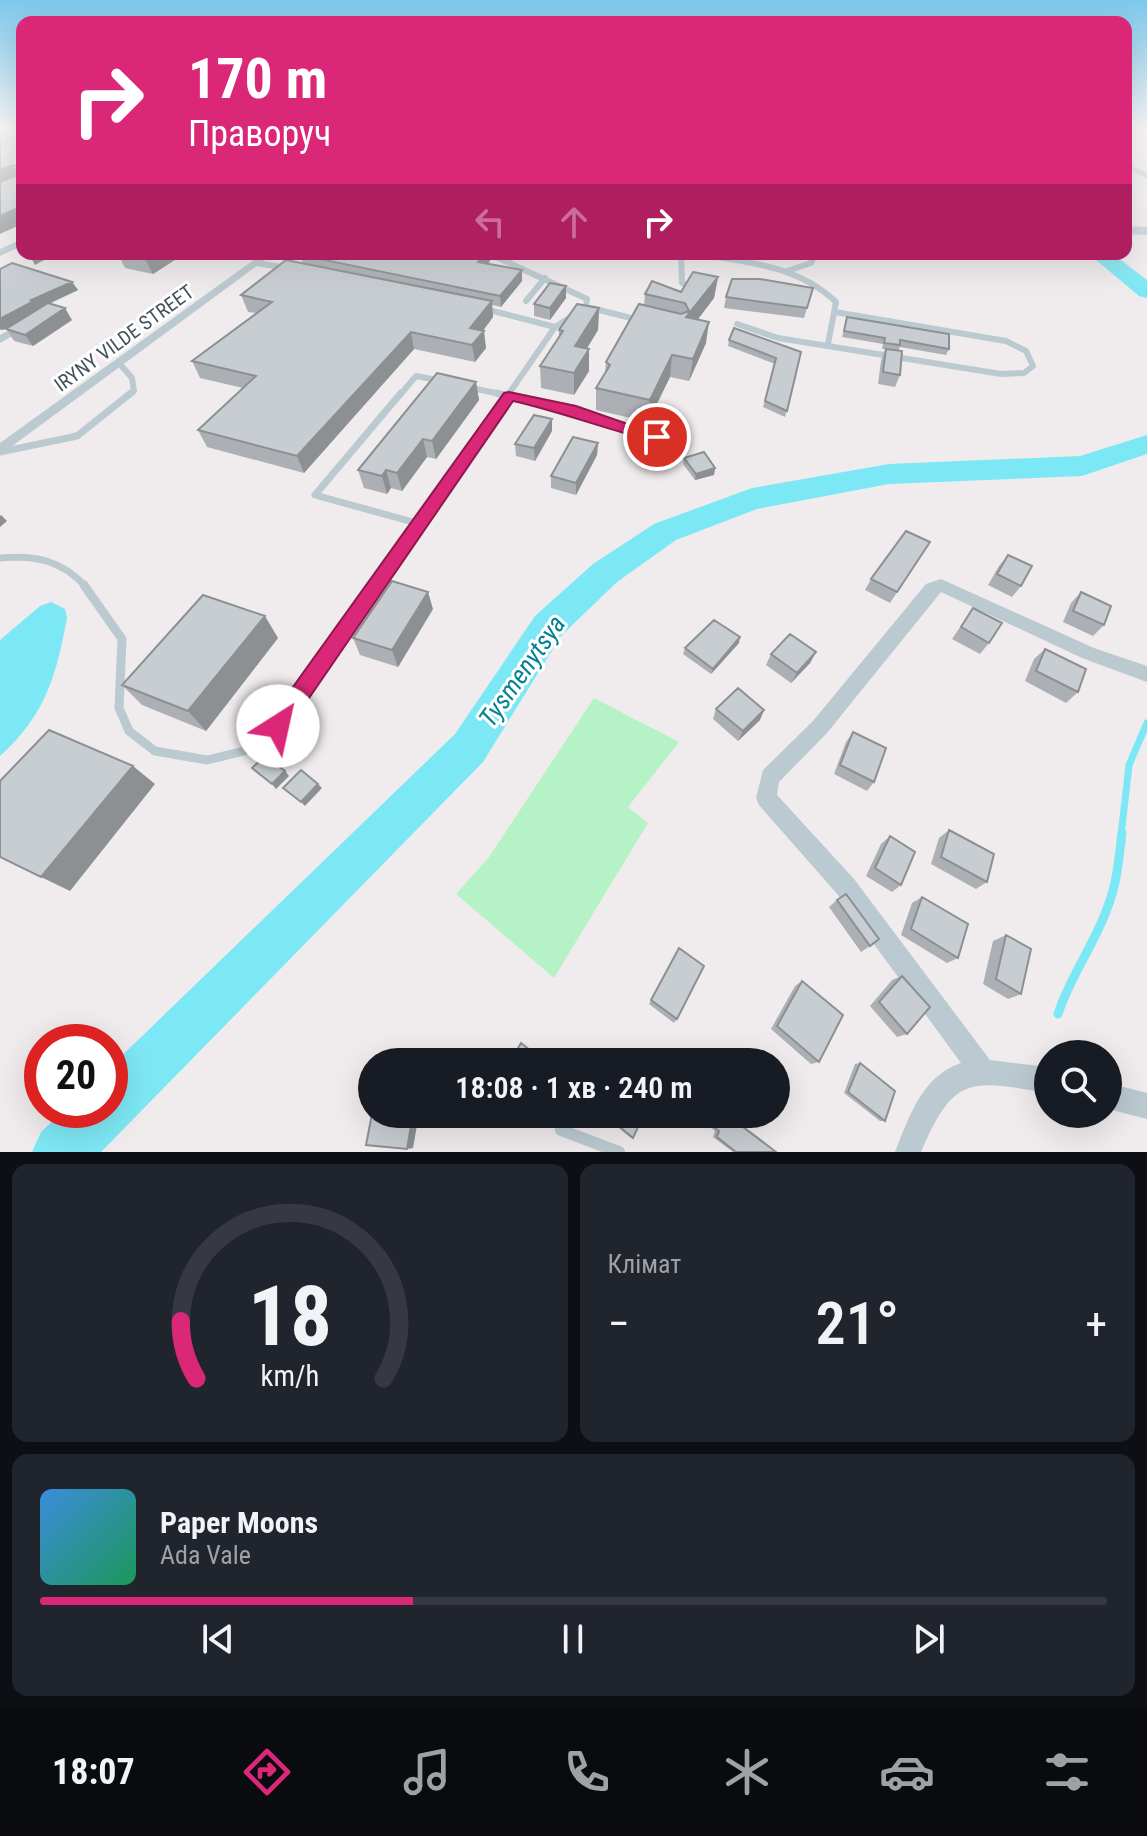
<!DOCTYPE html>
<html lang="uk">
<head>
<meta charset="utf-8">
<style>
  :root { --surface:#171b24; --page:#20242c; --text:#f1f3f6; --muted:#9ea1a6; --line:#363941; --accent:#db2777 }
  body { margin:0; font-family:"Roboto Condensed",sans-serif; background:var(--page); color:var(--text); height:100vh; display:flex; flex-direction:column; font-size:30px; white-space:nowrap }
  * { box-sizing:border-box; margin:0 }
  p { font-size:26px; color:var(--muted) }
  .icon { flex:none; width:44px; height:44px; fill:none; stroke:currentColor; stroke-width:2; stroke-linecap:round; stroke-linejoin:round }
  .map { position:relative; height:1152px; overflow:hidden }
  .details { display:flex; flex-direction:column; gap:12px; padding:12px; background:#0d0f14; flex:1 }
  .details>* { flex:none }
  .top-card { position:absolute; left:16px; top:16px; width:1116px; height:244px; border-radius:16px; box-shadow:0 8px 32px #0002; background:#db2777; color:#fff; overflow:hidden }
  .buttons { position:absolute; left:1034px; top:1040px; display:grid; gap:16px }
  .buttons a { display:grid; place-items:center; width:88px; height:88px; border-radius:50%; background:var(--surface); box-shadow:0 8px 32px #0002; font-size:40px }
  .speed { position:absolute; left:24px; top:1024px; display:flex; gap:16px; font-size:40px; font-weight:700; text-align:center }
  .speed>* { display:grid; place-content:center; width:104px; height:104px; border-radius:50%; background:var(--surface); box-shadow:0 8px 32px #0002; line-height:1 }
  .speed .limit { border:12px solid #d22; background:#fff; color:#111 }
  .pin { position:absolute; display:grid; place-items:center; width:68px; height:68px; color:#fff; margin:-34px; border:4px solid #fff; border-radius:50%; box-shadow:0 2px 8px #0007 }
  .me { position:absolute; width:88px; margin:-44px; rotate:35deg; stroke-linejoin:round; filter:drop-shadow(0 0 6px #0008) }
  .turn { display:flex; align-items:center; gap:28px; height:168px; padding:0 40px; font-size:36px }
  .turn .icon { width:104px; height:104px; stroke-width:2.5 }
  .turn b { display:block; font-size:56px; line-height:68px }
  .lanes { display:flex; align-items:center; height:76px; padding:0 40px; background:#0003; justify-content:center; gap:40px; direction:ltr }
  .lanes .off { opacity:.35 }
  .big { font-size:60px; font-weight:600; line-height:1.1 }
  .details .widget { flex:1; display:flex; flex-direction:column; justify-content:center; gap:12px; min-width:0; padding:0 28px; border-radius:16px; background:var(--page) }
  .details .dial { align-items:center; gap:0 }
  .dial svg { height:208px; overflow:visible; fill:none; stroke:var(--line); stroke-width:7; stroke-linecap:round; text-anchor:middle }
  .dial text { fill:var(--text); stroke:none }
  .song { display:flex; align-items:center; gap:24px }
  .cover { width:96px; height:96px; border-radius:12px; background:linear-gradient(135deg,hsl(210 70% 55%),hsl(150 70% 35%)) }
  .played { height:8px; border-radius:4px; background:linear-gradient(90deg,var(--accent) 35%,var(--line) 35%) }
  .keys { display:flex; justify-content:space-around; direction:ltr }
  .heat { display:flex; justify-content:space-between; align-items:center; font-size:44px; direction:ltr }
  .details .tiles { flex:1; display:grid; gap:12px; grid-template-columns:1fr 1fr }
  .widget:last-child { grid-column:span 2 }
  .trip { position:absolute; left:358px; top:1048px; width:432px; height:80px; border-radius:40px; background:var(--surface); box-shadow:0 8px 32px #0002; font-weight:600; line-height:80px; text-align:center }
  .tab-bar { display:flex; height:128px; justify-content:space-around; align-items:center; background:#090b0e; color:var(--muted) }
  .tab-bar .icon { width:56px; height:56px }
  .tab-bar .on { color:var(--accent) }
  .tab-bar b { font-size:36px; color:var(--text) }
  .map>svg:first-child { display:block }
</style>
</head>
<body>
<div class="map">
<svg width="1147" height="1152" viewBox="0 0 1147 1152">
  <rect width="100%" height="100%" fill="#f0eced"/>
  <!-- green -->
  <path fill="#b5f3c7" d="M594,698L679,742L628,807L648,823L554,978L456,894L489,857Z"/>
  <!-- water -->
  <path fill="#7de8f5" d="M51,602L65,609L67,618C56,676 46,714 0,756V640L40,606Z"/>
  <g fill="none" stroke-linecap="round" stroke-linejoin="round">
    <!-- stream-far1 -->
    <path stroke="#7de8f5" stroke-width="7" d="M1121,835L1129,765L1147,723"/>
    <!-- stream -->
    <path stroke="#7de8f5" stroke-width="9" d="M1058,1014C1070,976 1095,944 1108,906C1117,883 1119,858 1122,833"/>
    <!-- river -->
    <path fill="#7de8f5" fill-rule="evenodd" d="M1089,254H1113L1147,280V298L1139,296Z
      M1147,435V454L1082,476L889,484L757,509L676,540L617,582L561,636L483,762L101,1152H32L41,1132L64,1110H110V1067L455,734L535,616L593,564L654,524L752,488L889,464L1080,456Z"/>
    <!-- lane-far3 -->
    <path stroke="#bbc9d1" stroke-width="6" d="M681,254L682,283L695,289
      M697,254C747,262 797,265 836,302L828,344
      M257,263L287,268
      M787,271L811,263L815,254
      M526,301L545,278
      M591,308L639,320
      M485,309L555,327L586,307L587,299L490,254
      M737,324L778,338L1001,374L1024,373L1033,366L1026,351L1006,341L835,312
      M119,363L132,378L134,391L129,395
      M467,387L505,395
      M400,395L416,376L442,381
      M508,395L555,327"/>
    <!-- lane-far2 -->
    <path stroke="#bbc9d1" stroke-width="7" d="M401,393L315,495L420,524
      M496,393L571,409L613,426L680,443
      M0,452L77,436L131,393
      M0,558C35,555 62,560 86,587
      M374,587L509,393"/>
    <!-- lane-far1 -->
    <path stroke="#bbc9d1" stroke-width="9" d="M84,585L122,639L119,708L129,731L155,751L207,760L244,751L278,726L376,585"/>
    <!-- lane -->
    <path stroke="#bbc9d1" stroke-width="12" d="M561,1130L619,1152"/>
    <!-- street -->
    <path fill="#bbc9d1" fill-rule="evenodd" d="M1126,164L1147,172V178L1126,169Z
      M22,239V246L0,256V249Z
      M262,254H273L0,455V443Z
      M22,323L32,325L0,343V335Z
      M941,579L1094,648L1147,666V682L1082,658L941,592L827,733L779,782L777,795L854,879L990,1060L1048,1067V1093C971,1080 954,1074 921,1152H895C909,1117 922,1076 961,1063L838,895L759,805L756,798L763,770L813,721L926,584Z
      M1108,1083L1147,1093V1119L1108,1109Z"/>
    <!-- secondary -->
    <path fill="#bdcdd8" fill-rule="evenodd" d="M1126,226L1147,227V235L1126,234Z"/>
  </g>
  <!-- wall -->
  <path fill="#acb0b5" d="M118,254H184L153,274L125,268Z
    M300,255L490,261L488,264L522,281L501,307L492,305L493,317L483,331L486,348L475,362L414,349L304,473L207,447L198,430L243,388L200,378L192,361L256,313L248,312L241,295L303,263Z
    M0,269L72,282L78,290L49,304L72,320L33,346L14,341L6,328L2,330H0Z
    M718,277L714,298L698,319L706,343L689,381L670,377L648,422L596,410V388L605,373L606,362L644,306L645,294L681,292Z
    M566,286V298L550,320L534,316V304Z
    M813,288L804,318L724,308L726,297Z
    M599,308L598,330L587,348L589,349V371L574,395L541,388L540,366L559,336V330Z
    M847,317L949,349L946,355L900,347L898,351L900,375L895,387L878,384L881,361L885,349H882L883,344L842,337Z
    M729,340L801,352L785,417L763,407L775,364L728,346Z
    M476,382L479,400L436,459L427,457L402,491L391,488L387,494L364,488L358,470Z
    M552,431L535,461L516,456L515,444Z
    M598,443L597,455L576,495L551,488V476Z
    M684,458L715,468L714,475L695,480L683,464Z
    M930,542L890,603L865,590L871,579Z
    M1008,555L1021,586L1012,597L988,585L999,566Z
    M1081,592L1104,625L1093,636L1063,622L1071,603Z
    M973,608L989,643L980,654L952,639Z
    M433,609L398,667L360,655L353,638Z
    M278,638L206,731L142,705L122,685Z
    M739,643L711,674L683,654L685,648Z
    M1045,649L1078,692L1066,703L1025,681L1034,659Z
    M816,652L810,663L791,683L766,665L771,654Z
    M716,709L760,720L738,741L713,719Z
    M853,732L874,782L867,791L834,774L846,742Z
    M949,830L987,882L976,889L931,864L939,838Z
    M890,836L901,885L892,892L866,876L881,844Z
    M922,897L958,958L947,963L901,935L912,903Z
    M837,900L870,946L861,952L829,907Z
    M1006,935L1021,994L1008,999L983,984L993,941Z
    M679,948L677,1019L674,1023L649,1004Z
    M902,976L907,1034L897,1037L870,1006L892,980Z
    M802,981L819,1062L811,1064L771,1029L795,986Z
    M860,1063L885,1121H880L844,1093L855,1064Z
    M602,1114H644L633,1138H631Z
    M694,1114H726L776,1152H733L713,1137L715,1131Z"/>
  <!-- shaded-wall -->
  <path fill="#8c9093" d="M13,165L21,178L0,187V170Z
    M22,206V224L0,234V216Z
    M29,254H55L35,265Z
    M154,254H184L153,274L145,259Z
    M485,254H490V261L479,273L478,262Z
    M522,270V281L501,307L500,296Z
    M718,277L714,298L683,339L686,317Z
    M72,282L78,290L39,308L40,310L2,330L0,328V319L31,300Z
    M566,286V298L550,320V308Z
    M492,301L493,317L472,345L470,328Z
    M65,308L72,320L33,346L25,335Z
    M599,308L598,330L575,368V346Z
    M709,322L706,343L689,381L693,359Z
    M484,331L486,348L475,362L472,345Z
    M411,332L414,349L304,473L297,456Z
    M589,349V371L574,395V373Z
    M672,355L670,377L648,422L650,400Z
    M476,382L479,400L436,459L432,441Z
    M552,419V431L535,461L534,448Z
    M423,439L427,457L402,491L397,473Z
    M598,443L597,455L576,495V483Z
    M715,468L714,475L695,480L696,474Z
    M386,470L391,488L387,494L382,476Z
    M1,515L7,521L0,527V516Z
    M428,592L433,609L398,667L392,650Z
    M265,616L278,638L206,731L188,711Z
    M740,637L739,643L711,674L713,669Z
    M816,652L810,663L791,683L797,673Z
    M764,710L760,720L738,741L743,731Z
    M133,766L155,784L70,891L41,877Z
    M285,771L289,776L276,789L272,784Z
    M318,784L322,788L305,806L301,802Z
    M413,1114H419L413,1148L407,1149Z"/>
  <!-- building -->
  <path fill="#c8cdd2" stroke="#8c9093" stroke-width="2" d="M15,129H22V206L0,216V182L15,176L17,167L13,165L0,170V135Z
    M122,254H154L145,259Z
    M301,254H485L478,262L522,270L500,296L300,255Z
    M286,260L492,301L470,328L484,331L472,345L411,332L297,456L198,430L256,376L192,361L272,302L241,295Z
    M12,263L72,282L31,300L34,301L0,319V269Z
    M693,272L718,277L686,317L709,322L693,359L672,355L650,400L596,388L610,365L606,362L639,304L681,314L689,311L685,303L645,294L652,281L681,292Z
    M732,279H760L813,288L807,308L726,297Z
    M550,283L566,286L550,308L534,304Z
    M48,303L65,308L25,335L6,329Z
    M577,304L599,308L575,346L589,349L574,373L540,366L563,331L559,330Z
    M847,317L949,334V349L900,340V345L884,343L885,338L844,331Z
    M734,328L801,352L787,411L765,401L776,358L729,340Z
    M886,349L902,351L900,375L883,372Z
    M437,373L476,382L432,441L423,439L397,473L386,470L382,476L358,470Z
    M534,415L552,419L534,448L515,444Z
    M573,437L598,443L576,483L551,476Z
    M704,452L715,468L696,474L684,458Z
    M906,531L930,542L897,592L871,579Z
    M1008,555L1032,566L1021,586L997,574Z
    M392,581L428,592L392,650L353,638Z
    M1081,592L1111,606L1104,625L1073,611Z
    M203,595L265,616L188,711L122,685Z
    M973,608L1002,623L989,643L961,627Z
    M714,620L740,637L713,669L685,648Z
    M790,634L816,652L797,673L771,654Z
    M1045,649L1086,669L1078,692L1036,671Z
    M738,688L764,710L743,731L716,709Z
    M49,730L133,766L41,877L0,857V781Z
    M853,732L886,748L874,782L840,765Z
    M265,756L285,771L272,784L252,768Z
    M301,770L318,784L301,802L283,788Z
    M949,830L994,854L987,882L941,857Z
    M890,836L915,852L901,885L875,868Z
    M846,894L879,939L870,946L837,900Z
    M922,897L968,924L958,958L911,929Z
    M1006,935L1031,949L1021,994L996,979Z
    M679,948L704,966L677,1019L651,1000Z
    M902,976L930,1007L907,1034L879,1002Z
    M802,981L843,1015L819,1062L777,1026Z
    M521,1043L545,1062H510Z
    M598,1056L606,1062H595Z
    M860,1063L895,1091L885,1121L848,1092Z
    M372,1114H413L407,1149L366,1145Z
    M604,1114H644L633,1138Z
    M698,1114H726L776,1152H736L717,1137L719,1131Z"/>
  <!-- sky -->
  <linearGradient id="sky" x2="0" y2="1"><stop stop-color="#7dc9ed"/><stop offset="0.44" stop-color="#f8f6f7"/><stop offset="1" stop-color="#f8f6f7" stop-opacity="0"/></linearGradient>
  <rect width="1147" height="290" fill="url(#sky)"/>
  <!-- route -->
  <path fill="#db2777" stroke="#8e194d" stroke-width="2" d="M509,392L576,406L665,437L657,442C608,430 562,412 513,401L285,733L278,736L270,733L267,726L270,719L504,393Z"/>
  <g text-anchor="middle" dominant-baseline="central" stroke-width="6" stroke-linejoin="round" paint-order="stroke">
    <!-- far-street labels -->
    <g font-size="20" fill="#43535c" stroke="#fff">
      <text transform="translate(124 338) rotate(-36)">IRYNY VILDE STREET</text>
    </g>
    <!-- water labels -->
    <g font-size="26" font-style="italic" fill="#038292" stroke="#fff">
      <text transform="translate(522 671) rotate(-55)">Tysmenytsya</text>
    </g>
  </g>
</svg>
<div class="buttons">
<a><svg class="icon" aria-label="search" viewBox="0 0 24 24"><circle cx="10" cy="10" r="6"/><path d="M15 15l6 6"/></svg></a>
</div>
<div class="speed"><div class="limit">20</div></div>
<div class="pin" style="left:657px;top:437px;background:#d93025"><svg class="icon" aria-label="arrive" viewBox="0 0 24 24"><path d="M6 21V4h12l-3 4 3 4H6"/></svg></div>
<svg class="me" style="left:278px;top:726px" viewBox="-20 -20 40 40"><circle r="19" fill="#fff"/><path d="M0-13L10 11 0 6-10 11z" fill="#db2777"/></svg>
<div class="trip">18:08 · 1 хв · 240 m</div>
<div class="top-card">
<div class="turn"><svg class="icon" aria-label="right" viewBox="0 0 24 24"><path d="M7 20v-9h11M14 6l5 5-5 5"/></svg><div><b>170 m</b>Праворуч</div></div>
<div class="lanes"><svg class="icon off" aria-label="left" viewBox="0 0 24 24"><path d="M17 20v-9H6M10 6l-5 5 5 5"/></svg><svg class="icon off" aria-label="ahead" viewBox="0 0 24 24"><path d="M12 20V5M6 11l6-6 6 6"/></svg><svg class="icon" aria-label="right" viewBox="0 0 24 24"><path d="M7 20v-9h11M14 6l5 5-5 5"/></svg></div>
</div>
</div>
<section class="details">
<div class="tiles">
<div class="widget dial"><svg viewBox="0 0 100 80">
<path d="M14 69A42 42 0 1 1 86 69"/>
<path d="M14 69A42 42 0 0 1 8 47" stroke="#db2777"/>
<text x="50" y="56" font-size="32" font-weight="700">18</text>
<text x="50" y="72" font-size="11">km/h</text>
</svg></div>
<div class="widget"><p>Клімат</p>
<div class="heat"><a>−</a><b class="big">21°</b><a>+</a></div>
</div>
<div class="widget">
<div class="song"><i class="cover"></i><div><b>Paper Moons</b><p>Ada Vale</p></div></div>
<div class="played"></div>
<div class="keys"><svg class="icon" aria-label="previous" viewBox="0 0 24 24"><path d="M18 5L8 12l10 7zM5 5v14"/></svg><svg class="icon" aria-label="pause" viewBox="0 0 24 24"><path d="M8 5v14M16 5v14"/></svg><svg class="icon" aria-label="next" viewBox="0 0 24 24"><path d="M6 5l10 7-10 7zM19 5v14"/></svg></div>
</div>
</div>
</section>
<nav class="tab-bar">
<b>18:07</b>
<svg class="icon on" aria-label="directions" viewBox="0 0 24 24"><path d="M12 3l9 9-9 9-9-9zM9 14v-3h6M13 9l2 2-2 2"/></svg>
<svg class="icon" aria-label="music" viewBox="0 0 24 24"><path d="M9 18V5l10-2v13"/><circle cx="6" cy="18" r="3"/><circle cx="16" cy="16" r="3"/></svg>
<svg class="icon" aria-label="phone" viewBox="0 0 24 24"><path d="M5 4h4l2 5-3 2q2 4 5 5l2-3 5 2v4C11 20 4 13 5 4z"/></svg>
<svg class="icon" aria-label="climate" viewBox="0 0 24 24"><path d="M12 3v18M4 7l16 10M4 17L20 7"/></svg>
<svg class="icon" aria-label="car" viewBox="0 0 24 24"><path d="M5 17H2v-5l4-1 3-4h7l3 4 3 1v5h-3M9 17h6M6 11h13"/><circle cx="7" cy="17" r="2"/><circle cx="17" cy="17" r="2"/></svg>
<svg class="icon" aria-label="filters" viewBox="0 0 24 24"><path d="M4 7h16M4 17h16"/><circle cx="9" cy="7" r="2"/><circle cx="15" cy="17" r="2"/></svg>
</nav>
</body>
</html>
